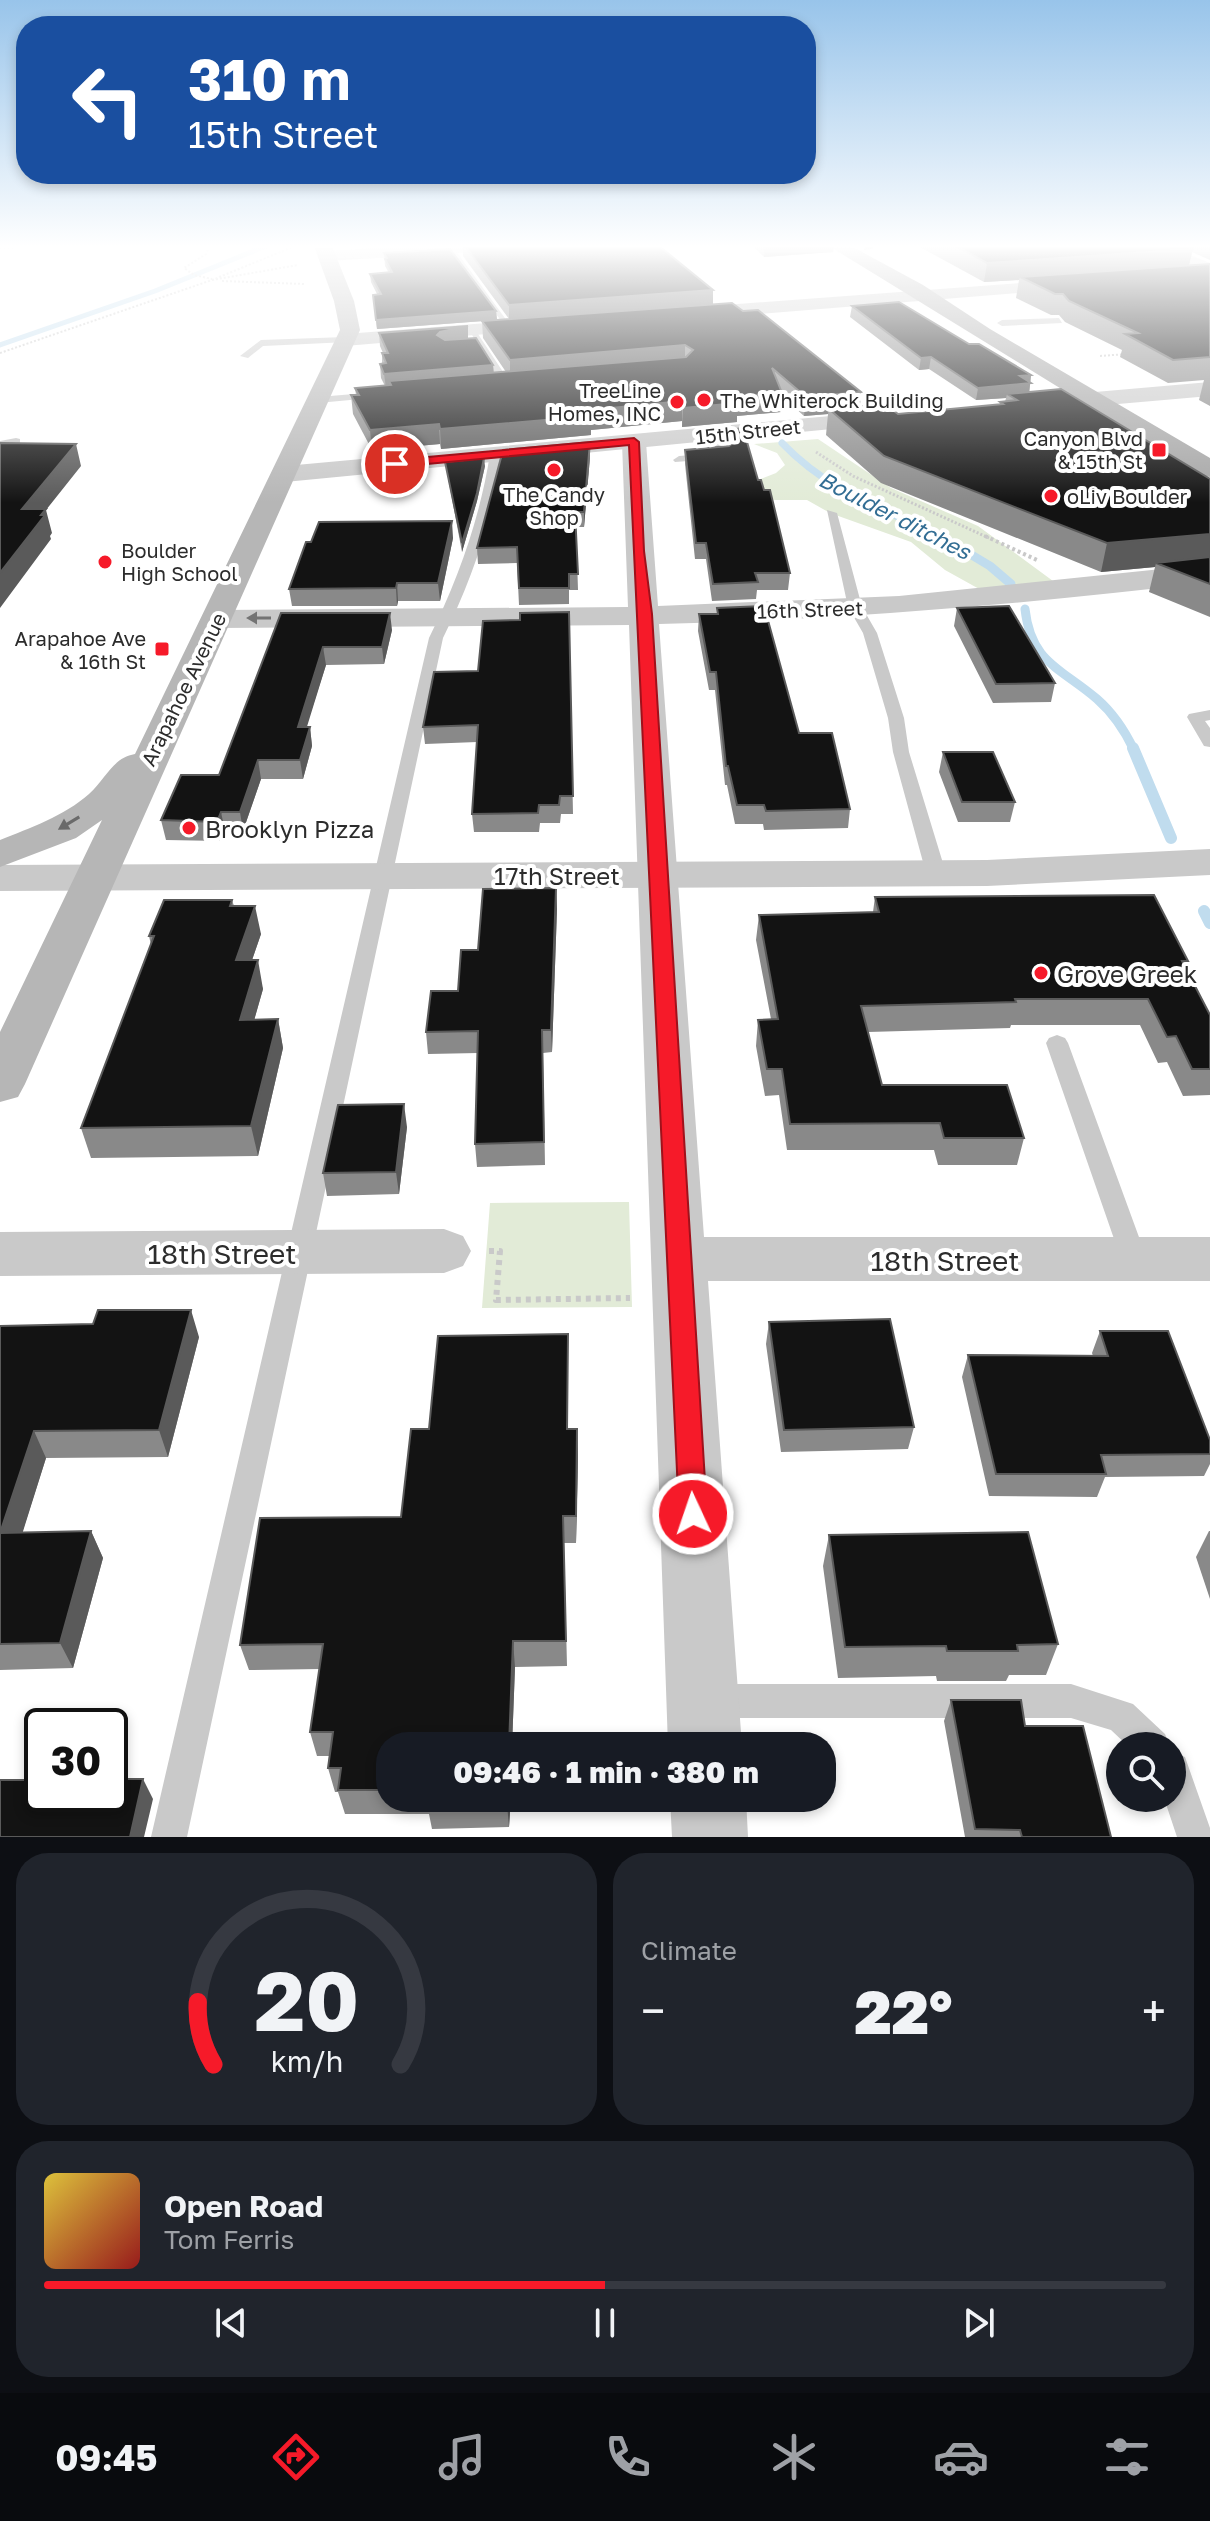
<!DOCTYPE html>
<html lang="en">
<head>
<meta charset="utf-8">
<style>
  :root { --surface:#171b24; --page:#20242c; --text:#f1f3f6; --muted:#9ea1a6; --line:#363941; --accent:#f61a29 }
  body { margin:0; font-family:"Golos Text",sans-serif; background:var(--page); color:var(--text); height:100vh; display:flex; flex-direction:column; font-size:30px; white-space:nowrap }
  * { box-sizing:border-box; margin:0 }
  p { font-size:26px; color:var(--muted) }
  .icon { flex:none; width:44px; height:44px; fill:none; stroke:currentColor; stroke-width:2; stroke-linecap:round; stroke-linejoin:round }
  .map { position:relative; height:1837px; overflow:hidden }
  .side { display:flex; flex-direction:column; gap:16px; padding:16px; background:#0d0f14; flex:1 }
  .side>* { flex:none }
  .hud { position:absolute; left:16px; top:16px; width:800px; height:168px; border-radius:32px; box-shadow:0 4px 12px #0003; background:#1a4fa0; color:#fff; overflow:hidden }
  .controls { position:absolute; left:1106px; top:1732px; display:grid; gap:16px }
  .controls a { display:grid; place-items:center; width:80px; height:80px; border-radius:50%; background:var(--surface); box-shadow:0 4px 12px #0003; font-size:40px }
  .speed { position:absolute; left:24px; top:1708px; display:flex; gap:16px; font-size:40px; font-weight:700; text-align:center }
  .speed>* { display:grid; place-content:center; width:104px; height:104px; border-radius:50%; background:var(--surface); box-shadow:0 4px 12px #0003; line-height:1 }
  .speed .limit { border:4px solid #111; border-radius:12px; background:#fff; color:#111 }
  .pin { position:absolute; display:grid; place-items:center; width:68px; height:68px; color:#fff; margin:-34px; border:4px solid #fff; border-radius:50%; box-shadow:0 2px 8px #0007 }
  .me { position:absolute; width:88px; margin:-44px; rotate:357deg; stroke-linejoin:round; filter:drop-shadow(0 0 6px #0008) }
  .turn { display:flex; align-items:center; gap:28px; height:168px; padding:0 40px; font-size:36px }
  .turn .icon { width:104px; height:104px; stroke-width:2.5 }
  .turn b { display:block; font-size:56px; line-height:68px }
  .big { font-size:60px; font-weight:800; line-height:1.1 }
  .side .widget { flex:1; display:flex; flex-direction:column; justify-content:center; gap:12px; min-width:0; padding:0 28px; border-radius:32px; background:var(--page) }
  .side .dial { align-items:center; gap:0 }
  .dial svg { height:208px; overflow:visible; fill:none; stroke:var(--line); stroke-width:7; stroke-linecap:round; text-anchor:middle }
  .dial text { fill:var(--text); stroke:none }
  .song { display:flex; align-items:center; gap:24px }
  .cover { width:96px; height:96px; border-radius:12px; background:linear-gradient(135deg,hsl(50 70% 55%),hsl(0 70% 35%)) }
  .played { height:8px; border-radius:4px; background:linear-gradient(90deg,var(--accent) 50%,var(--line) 50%) }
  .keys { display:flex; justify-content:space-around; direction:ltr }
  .heat { display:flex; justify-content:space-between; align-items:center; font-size:44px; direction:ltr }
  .side .tiles { flex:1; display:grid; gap:16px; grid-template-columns:1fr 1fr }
  .widget:last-child { grid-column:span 2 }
  .trip { position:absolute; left:376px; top:1732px; width:460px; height:80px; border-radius:32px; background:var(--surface); box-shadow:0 4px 12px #0003; font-weight:800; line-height:80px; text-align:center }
  .menu { display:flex; height:128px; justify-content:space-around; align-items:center; background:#090b0e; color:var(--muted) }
  .menu .icon { width:56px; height:56px }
  .menu .on { color:var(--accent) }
  .menu b { font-size:36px; color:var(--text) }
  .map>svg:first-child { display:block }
</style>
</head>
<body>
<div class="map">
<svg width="1210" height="1837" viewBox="0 0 1210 1837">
  <rect width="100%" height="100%" fill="#fff"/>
  <!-- green -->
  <path fill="#e2ebd7" d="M818,439L891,488L978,526L1053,581L981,590L945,570L911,542L830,513L807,500H775L760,495L758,480L776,473L785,465L777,453L754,444Z
    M629,1202L632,1307L482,1308L490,1203Z"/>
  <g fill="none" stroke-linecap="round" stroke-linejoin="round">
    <!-- stream-far3 -->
    <path stroke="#c0dcee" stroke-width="5" d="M0,345L155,291L266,246"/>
    <!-- stream-far2 -->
    <path stroke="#c0dcee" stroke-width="7" d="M782,443C830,493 884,509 944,538"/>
    <!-- stream-far1 -->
    <path stroke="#c0dcee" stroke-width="9" d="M940,536L990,566L1011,584
      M1025,609C1031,663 1061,668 1097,699C1113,713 1125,731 1134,750"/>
    <!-- stream -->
    <path stroke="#c0dcee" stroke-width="12" d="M1133,748L1171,838
      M1204,911L1210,923"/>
    <!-- path-far3 -->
    <path stroke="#c9c9c9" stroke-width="2" stroke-dasharray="2 2" stroke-linecap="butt" d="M209,246L206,254L184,268L194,275L212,279
      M0,248L29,246
      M212,280L298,265
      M222,281L304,284
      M0,353L212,280L295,246
      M1100,356L1127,354"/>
    <!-- path-far2 -->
    <path stroke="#c9c9c9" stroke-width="3" stroke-dasharray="2 2" stroke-linecap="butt" d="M816,452L853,476L989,538"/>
    <!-- path-far1 -->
    <path stroke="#c9c9c9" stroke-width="4" stroke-dasharray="3 3" stroke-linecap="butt" d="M985,536L1037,560"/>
    <!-- path -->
    <path stroke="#c9c9c9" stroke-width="6" stroke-dasharray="5 5" stroke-linecap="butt" d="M489,1251H500L496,1300L630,1298"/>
    <!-- service -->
    <path fill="#c9c9c9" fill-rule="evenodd" d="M447,247H453L513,329H507Z
      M1059,318L1062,323L1002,326L997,323L1002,320Z
      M468,328H474L511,384L510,386H502Z
      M345,337L348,342L263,346L248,358L240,356L261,340Z
      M378,392L383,395L382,397L318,403L313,400L318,397Z
      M712,432L716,433L730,456L728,458L675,462L673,460L679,456L717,453L706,435Z
      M16,438L20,439V443L0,447V441Z
      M496,451L502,454C493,518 472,580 443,638L187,1837H151L429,638C458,580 480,518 490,454Z
      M827,510L837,513L862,607L877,633L904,718L909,752L946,873L943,877L936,879L926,873L893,752L888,718L863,633L848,607Z
      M1210,710V720L1205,721L1210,728V747L1204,746L1187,717L1189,714Z
      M1057,1035L1065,1038L1068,1043L1147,1259L1143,1266L1134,1270L1125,1266L1121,1259L1046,1043L1049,1038Z
      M711,1684H1071L1133,1704L1165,1734L1170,1746H1128L1111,1730L1071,1718H711L699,1713L694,1701L699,1689Z
      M1172,1752L1185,1757L1210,1828V1837H1177L1164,1798H1172Z"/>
    <!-- minor -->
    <path fill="#c9c9c9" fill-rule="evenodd" d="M407,246H500L492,251L328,261L320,256L328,251Z
      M1074,279L1080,280L1083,284L1080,288L685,320L675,314L685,308Z
      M539,319L546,321L549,325L546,329L345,346L335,340L345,334Z
      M634,435L642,437L646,442L658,606L899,596L1210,564V582C1027,604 844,620 659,624L704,1237H1210V1281H708L742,1746H668L629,625L217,628L206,625L202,619L206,613L217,610L628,607L622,442L626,437Z
      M444,1229L463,1236L471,1251L463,1266L444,1273L0,1276V1232Z
      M670,1798H746L748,1837H672Z"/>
    <!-- tertiary -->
    <path fill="#c9c9c9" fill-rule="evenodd" d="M1144,246H1168L1210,263V275Z
      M1210,382V396L1049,410L1041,408L1037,403L1041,398L1049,396Z
      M885,411L894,413L897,418L894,423L285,482L276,480L272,474L276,468L285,466Z
      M1210,849V875L987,886L0,891V865L987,860Z"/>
    <!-- secondary -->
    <path fill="#b6b6b6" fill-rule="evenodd" d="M314,246H332L354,301L360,330L25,1084L18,1097L0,1102V1032L102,820L76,838L0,867V840C30,828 64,816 89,794C106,779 112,758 135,754L340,330L334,301Z"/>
    <!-- primary -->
    <path fill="#a4a4a4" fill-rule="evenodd" d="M829,246H851L923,285L990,329L1210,458V477L1201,475Z"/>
  </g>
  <!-- wall -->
  <path fill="#898989" d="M463,246H659L713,290V304L509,319L463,256Z
    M753,246H834L833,252L764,257Z
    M918,246H1210V260L1192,252L1189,265L1210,264V406L1199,400L1204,380L1168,383L1120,357L1122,350L1065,322L1059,315H1051L1016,298L1019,280L984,282Z
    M384,253L496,311L497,320L377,329L373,295L377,294L371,282L370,274L389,273L385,266Z
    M852,306L969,344L1031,375L1029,392L1210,479V617L1149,592L1155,567L1101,572L881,483L826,435L828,414L804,416L782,396L781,412L737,416V422L682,427V421L591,430V435L441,449L440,444L372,450L353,414L351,395H356L355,388L385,386L381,378L380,364L382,363V353H383L380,346L379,333L468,338L493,365L494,373L506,372L483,338L482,321L743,311L861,392L860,407L898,414L999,405L1000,402H1005L1006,398L976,400L929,369L919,370L850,317Z
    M727,430L764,490L790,573L788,590H757L756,599L712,601L706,559H695L685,464V450L728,447L726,444Z
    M590,457L584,527H576L578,590H569V604L519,605L517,563L478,564L477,548Z
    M445,462L485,466L477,501L462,552Z
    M453,538L440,601H398L397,606H292L289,589Z
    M717,608L850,809L848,828L764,830L763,824H735L727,785H725L715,690H709L698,631L699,614H717Z
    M957,608L1055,683L1051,702L993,703L954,626Z
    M569,612L573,814H561L560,823H540L539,832H474L472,814L477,742L425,744L423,727L478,671L520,620Z
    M281,613L392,630L384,664L326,665L306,727H310L312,746L303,779H261L243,831H225L221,841L166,840L161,820L219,775Z
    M943,752L1015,802L1010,822H958L939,772Z
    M556,888L557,909L552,1052L543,1053L545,1165L477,1167L475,1144L478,1053L428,1054L426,1032L458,991L478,950Z
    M875,897L1188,961L1186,969L1210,1015V1095L1183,1096L1167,1062L1158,1063L1140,1025H1011L1010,1028L868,1032L882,1085L1024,1138L1017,1165H938L934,1150H787L779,1095L765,1096L756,1046L758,1020L771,1019L756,940L759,915L873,912Z
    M232,900L234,906L261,934L252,960L263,989L254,1020L278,1019L283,1048L258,1156L91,1158L81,1128L151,945L149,936Z
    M407,1127L399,1194L327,1196L323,1173Z
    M769,1322L914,1427L908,1449L781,1452L766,1344Z
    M0,1326L199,1337L168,1457L46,1458L22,1533L91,1531L103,1558L73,1668L0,1670Z
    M1100,1331L1210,1440V1464L1204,1476L1105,1477L1097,1497L989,1496L962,1377L968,1355L1093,1356L1092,1353Z
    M568,1361V1429H577L578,1456L576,1543H564L567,1666L515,1667L512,1746H390V1798H511L509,1827L432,1829L429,1814H345L338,1792H335L328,1768L329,1756H317L310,1732L320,1669L249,1670L240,1645L401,1517L429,1429Z
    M1209,1531H1210V1599L1196,1557Z
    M829,1535L1058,1644L1046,1675H1009L1006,1681H937L936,1676L838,1678L823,1566Z
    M951,1700L1025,1726L1111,1837H965L944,1721Z"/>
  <!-- shaded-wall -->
  <path fill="#5a5a5a" d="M765,246H834L833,252L764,257Z
    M865,246H874L872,249L864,250Z
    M1193,249L1188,269L1020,277L1019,280L984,282L987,263Z
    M713,290V304L509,319V305Z
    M496,311L497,320L377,329L376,320Z
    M468,326V340L438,349L437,335L440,332Z
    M685,345V363L510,378V360Z
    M931,357L929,369L919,370L921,358Z
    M493,365L494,379L389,381L390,388H386L384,374Z
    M1031,375L1029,395L1007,394L1006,398L976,400L978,388L1020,376Z
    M861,392L859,411L829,409L828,414L804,416L806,397Z
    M782,393L781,412L737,416V422L682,427L683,408L736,397Z
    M682,401V421L591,430V435L441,449L440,429L591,410Z
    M439,424L440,444L372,450L370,430Z
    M590,442V457L584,527V512Z
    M76,444L81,466L46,510L52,533L50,536L51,539L0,608V573L22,509Z
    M484,458L485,466L477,501L462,552V543Z
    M452,521L453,538L440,601L438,583Z
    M1210,534V562L1156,563L1155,567L1101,572L1107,543Z
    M397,583L398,601L397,606L396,588Z
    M390,613L392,630L384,664L382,647Z
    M323,647L326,665L301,746L298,727Z
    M310,727L312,746L303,779L300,760Z
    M258,760L261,779L243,831L240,812Z
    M221,812L225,831L221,841L217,822Z
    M556,888L557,909L552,1052L551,1030Z
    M255,906L261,934L242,989L236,960Z
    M258,960L263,989L246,1049L240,1020Z
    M278,1019L283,1048L258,1156L251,1126Z
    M404,1104L407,1127L399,1194L396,1172Z
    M191,1310L199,1337L168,1457L159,1430Z
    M577,1429L578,1456L576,1543V1516Z
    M34,1431L46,1458L14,1560L0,1533Z
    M91,1531L103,1558L73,1668L60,1643Z
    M513,1641L515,1667L512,1746H509Z
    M143,1779L153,1799L144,1837H130Z
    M507,1798H511L509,1827L507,1804Z"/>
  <!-- building -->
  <path fill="#131313" stroke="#5a5a5a" stroke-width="2" d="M465,246H659L713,290L509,305Z
    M956,246H1185L1193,249L987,263Z
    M450,249L496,311L376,320L373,295L381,294L370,274L392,272L385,259L387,258L384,253Z
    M1210,264V357L1173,360L1125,334L1138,333L1069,301L1063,294H1055L1020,277Z
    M899,302L969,344H979L1031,375L1020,376L1031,383L978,388L931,357L921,358L852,306Z
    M732,303L743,311L758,310L861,392L806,397L772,368L782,393L736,397L738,403L683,408L682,401L591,410V416L440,429L439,424L370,430L351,395H359L355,388L391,385L389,381L686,357L693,350L685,345L510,360L482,321Z
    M468,326L440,332L437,335L445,340L476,338L493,365L384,374L380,364L386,363L382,353H388L379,333Z
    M1061,389L1210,479V534L1107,543L884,456L829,409L885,404L898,414L1003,404L1000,402L1017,400L1007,394Z
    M743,428L758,480H761L764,490H770L790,573H755L758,582L713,584L706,543H696L685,450L729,446L734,442L727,430Z
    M590,442L584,512H575L578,574H569V588H519L517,547L477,548L503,450Z
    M0,443L76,444L22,509H46L41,515H45L0,573Z
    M484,458L477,493L462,543L445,462Z
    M452,521L438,583H397L396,588L289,589L306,542H311L319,522Z
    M1210,557V584L1156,563Z
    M764,606L799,733H832L850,809L766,811L764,805H737L728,766H726L716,672H710L699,614H718L717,608Z
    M1009,606L1055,683L996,684L957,608Z
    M569,612L573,796H560L559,805H539L538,813L472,814L478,725L423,727L434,672L478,671L483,621L520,620V613Z
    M281,613H390L382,647H323L298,727H310L300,760H258L240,812H221L217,822L161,820L181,775H219Z
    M943,752H993L1015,802H962Z
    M556,888L551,1030H542L544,1142L475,1144L478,1031L426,1032L431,991H458L461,950H478L483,889Z
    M1154,895L1188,961H1182L1210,1015V1069H1192L1176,1036L1167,1037L1148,999H1015L1016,1002L861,1006L882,1085H1007L1024,1138H944L940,1123L790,1124L782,1069H767L758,1020L778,1019L759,915L879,912L875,897Z
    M164,900H232L230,906H255L236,960H258L240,1020L278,1019L251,1126L81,1128L154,936H149Z
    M404,1104L396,1172L323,1173L338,1105Z
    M98,1310H191L159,1430L34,1431L0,1533L91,1531L60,1643L0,1644V1326L93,1324Z
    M890,1319L914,1427L784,1430L769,1322Z
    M1100,1331H1168L1210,1440V1454L1101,1455L1106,1474H996L968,1355L1108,1356Z
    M568,1334L567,1429H577L576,1516H563L566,1641H513L509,1746H390V1790H338L341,1768H328L333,1732H310L323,1644L240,1645L260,1518L401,1517L411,1429H429L438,1336Z
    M1028,1532L1058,1644L1017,1645L1018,1651H947L946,1646L845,1647L829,1535Z
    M951,1700H1021L1025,1726H1083L1111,1837H1022L1020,1830L975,1829Z
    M110,1779H143L130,1837H0V1780H42V1794H110Z
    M427,1798H507V1804L427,1806Z"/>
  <!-- one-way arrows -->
  <defs><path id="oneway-solid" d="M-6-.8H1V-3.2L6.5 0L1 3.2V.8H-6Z" transform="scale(2)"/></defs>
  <use fill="#737373" href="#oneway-solid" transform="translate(259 618) rotate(180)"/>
  <use fill="#6a6a6a" href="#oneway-solid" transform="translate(69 823) rotate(149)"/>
  <!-- sky -->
  <linearGradient id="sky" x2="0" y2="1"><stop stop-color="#98c4ea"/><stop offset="0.49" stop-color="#fff"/><stop offset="1" stop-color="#fff" stop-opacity="0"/></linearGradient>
  <rect width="1210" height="503" fill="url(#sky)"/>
  <!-- route -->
  <path fill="#f61a29" stroke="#a0111b" stroke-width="2" d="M634,438L639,442L644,551L652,614L707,1514L703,1524L693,1528L683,1524L679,1514L629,445L395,467L389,464L395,460Z"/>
  <!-- markers -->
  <g fill="#f61a29" stroke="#fff" stroke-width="3">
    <circle cx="704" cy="400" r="8"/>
    <circle cx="677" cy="402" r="8"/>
    <rect x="1151" y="442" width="16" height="16" rx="4"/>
    <circle cx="554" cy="470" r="8"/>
    <circle cx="1051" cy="496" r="8"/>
    <circle cx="105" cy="562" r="8"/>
    <rect x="154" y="641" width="16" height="16" rx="4"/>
    <circle cx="189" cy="828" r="8"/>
    <circle cx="1041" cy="973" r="8"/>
  </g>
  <g text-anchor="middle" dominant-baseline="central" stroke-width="8" stroke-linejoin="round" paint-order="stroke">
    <!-- far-poi labels -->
    <g font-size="20" fill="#2c2c2c" stroke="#fff" text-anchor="end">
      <text x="661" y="390">TreeLine<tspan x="661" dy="23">Homes, INC</tspan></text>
      <text x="720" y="400" text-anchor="start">The Whiterock Building</text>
      <text x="1143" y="438">Canyon Blvd<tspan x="1143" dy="23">&amp; 15th St</tspan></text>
      <text x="554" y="494" text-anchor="middle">The Candy<tspan x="554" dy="23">Shop</tspan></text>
      <text x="1067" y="496" text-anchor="start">oLiv Boulder</text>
      <text x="121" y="550" text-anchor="start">Boulder<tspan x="121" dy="23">High School</tspan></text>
      <text x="146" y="638">Arapahoe Ave<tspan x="146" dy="23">&amp; 16th St</tspan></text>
    </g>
    <!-- far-street labels -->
    <g font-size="20" fill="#2c2c2c" stroke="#fff">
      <text transform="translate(748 431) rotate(-6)">15th Street</text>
      <text transform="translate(810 609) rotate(-2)">16th Street</text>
      <text transform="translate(183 689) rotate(-64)">Arapahoe Avenue</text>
    </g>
    <!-- far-water labels -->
    <g font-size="22" font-style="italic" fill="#336e94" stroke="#fff">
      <text transform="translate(895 515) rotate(27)">Boulder ditches</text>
    </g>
    <!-- poi labels -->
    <g font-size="24" fill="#2c2c2c" stroke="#fff" text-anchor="start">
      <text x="205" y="828">Brooklyn Pizza</text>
      <text x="1057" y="973">Grove Greek</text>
    </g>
    <!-- street labels -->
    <g font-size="24" fill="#2c2c2c" stroke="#fff">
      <text x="557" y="875">17th Street</text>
    </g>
    <!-- near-street labels -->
    <g font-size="28" fill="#2c2c2c" stroke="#fff">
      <text x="222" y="1253">18th Street</text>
      <text x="945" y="1260">18th Street</text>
    </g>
  </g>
</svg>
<div class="controls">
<a><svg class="icon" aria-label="search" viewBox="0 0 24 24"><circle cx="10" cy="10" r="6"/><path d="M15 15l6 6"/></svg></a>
</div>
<div class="speed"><div class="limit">30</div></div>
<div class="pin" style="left:395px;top:464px;background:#d93025"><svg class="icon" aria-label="arrive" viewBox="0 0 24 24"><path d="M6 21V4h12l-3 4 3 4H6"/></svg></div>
<svg class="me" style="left:693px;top:1514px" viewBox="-20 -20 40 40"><circle r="17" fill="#f61a29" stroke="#fff" stroke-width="3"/><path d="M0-11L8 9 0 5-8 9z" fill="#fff"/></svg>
<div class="trip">09:46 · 1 min · 380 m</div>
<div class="hud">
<div class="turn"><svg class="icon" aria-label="left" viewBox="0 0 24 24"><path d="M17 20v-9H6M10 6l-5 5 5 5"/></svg><div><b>310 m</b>15th Street</div></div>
</div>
</div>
<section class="side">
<div class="tiles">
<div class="widget dial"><svg viewBox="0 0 100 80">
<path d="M14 69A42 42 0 1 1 86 69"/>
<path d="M14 69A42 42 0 0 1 8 45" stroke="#f61a29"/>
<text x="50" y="56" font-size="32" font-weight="700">20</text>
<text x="50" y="72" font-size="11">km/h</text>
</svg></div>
<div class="widget"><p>Climate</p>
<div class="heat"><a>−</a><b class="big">22°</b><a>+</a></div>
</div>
<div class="widget">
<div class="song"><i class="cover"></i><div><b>Open Road</b><p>Tom Ferris</p></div></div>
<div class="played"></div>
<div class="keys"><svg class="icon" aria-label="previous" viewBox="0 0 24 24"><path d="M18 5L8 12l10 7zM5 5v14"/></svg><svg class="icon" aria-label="pause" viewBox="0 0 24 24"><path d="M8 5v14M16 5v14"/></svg><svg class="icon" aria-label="next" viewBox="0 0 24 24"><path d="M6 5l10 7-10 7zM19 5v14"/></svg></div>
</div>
</div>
</section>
<nav class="menu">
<b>09:45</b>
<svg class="icon on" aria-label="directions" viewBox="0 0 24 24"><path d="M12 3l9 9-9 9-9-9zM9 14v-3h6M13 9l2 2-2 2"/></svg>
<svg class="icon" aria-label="music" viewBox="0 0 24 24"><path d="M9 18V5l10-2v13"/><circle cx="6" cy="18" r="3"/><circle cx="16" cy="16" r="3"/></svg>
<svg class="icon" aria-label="phone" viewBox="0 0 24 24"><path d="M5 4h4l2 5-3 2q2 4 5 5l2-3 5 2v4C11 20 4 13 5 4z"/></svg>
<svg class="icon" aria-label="climate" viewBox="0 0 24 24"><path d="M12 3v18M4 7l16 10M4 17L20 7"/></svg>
<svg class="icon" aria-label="car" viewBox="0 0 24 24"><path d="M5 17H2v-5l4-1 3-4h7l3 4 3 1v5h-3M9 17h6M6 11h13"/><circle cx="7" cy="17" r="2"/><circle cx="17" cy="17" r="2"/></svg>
<svg class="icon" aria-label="filters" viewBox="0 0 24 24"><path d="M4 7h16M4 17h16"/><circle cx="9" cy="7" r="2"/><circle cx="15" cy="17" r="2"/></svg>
</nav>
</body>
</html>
